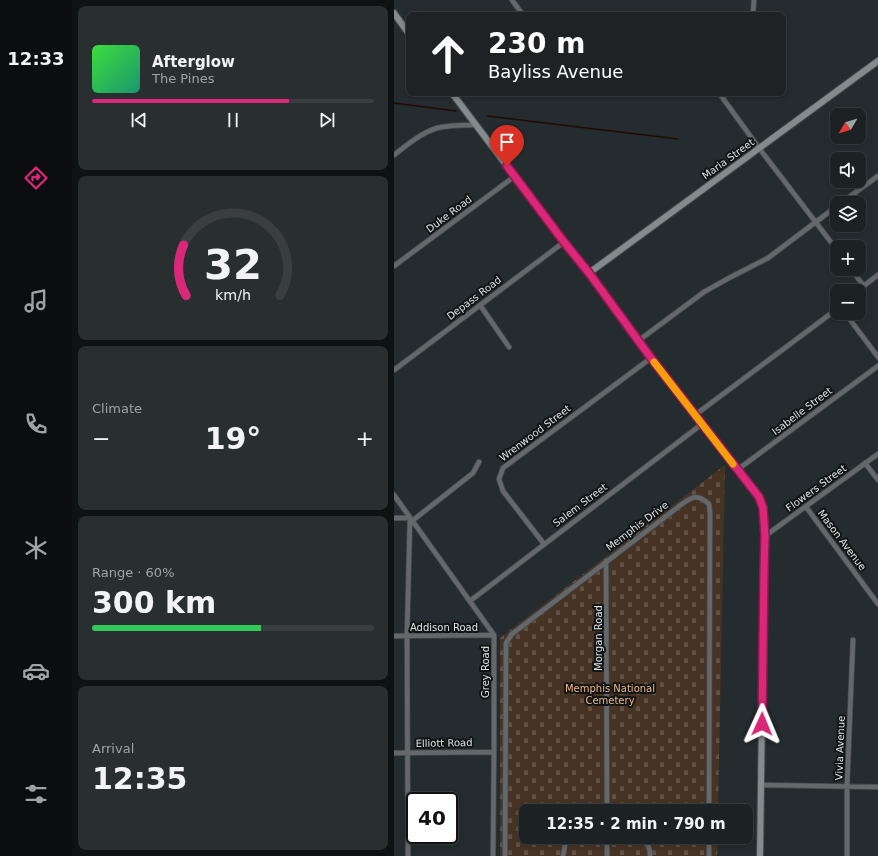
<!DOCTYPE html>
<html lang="en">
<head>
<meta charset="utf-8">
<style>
  :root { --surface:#1c2123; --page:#292e30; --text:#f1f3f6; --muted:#a0a3a6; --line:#3a3e41; --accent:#db2777 }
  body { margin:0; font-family:"DejaVu Sans",sans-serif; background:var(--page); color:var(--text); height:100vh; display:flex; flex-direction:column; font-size:15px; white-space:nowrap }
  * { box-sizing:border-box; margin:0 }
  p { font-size:13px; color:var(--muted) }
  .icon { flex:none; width:22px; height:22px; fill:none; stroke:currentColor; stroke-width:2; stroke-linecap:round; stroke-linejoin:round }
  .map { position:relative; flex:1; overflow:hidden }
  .side { display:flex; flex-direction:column; gap:6px; padding:6px; background:#0f1213; width:322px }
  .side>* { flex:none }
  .guide { position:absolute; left:12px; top:12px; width:380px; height:84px; border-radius:8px; box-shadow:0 2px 6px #0003,0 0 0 1px var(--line); background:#202124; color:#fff; overflow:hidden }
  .needle { width:26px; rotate:232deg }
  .tools { position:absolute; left:436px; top:108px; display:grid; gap:8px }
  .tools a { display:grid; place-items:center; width:36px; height:36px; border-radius:8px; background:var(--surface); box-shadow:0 2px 6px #0003,0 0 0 1px var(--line); font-size:20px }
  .speed { position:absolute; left:12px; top:792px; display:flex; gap:8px; font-size:20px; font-weight:700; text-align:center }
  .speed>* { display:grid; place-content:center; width:52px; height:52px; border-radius:50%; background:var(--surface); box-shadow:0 2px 6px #0003,0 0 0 1px var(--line); line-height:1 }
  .speed .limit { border:2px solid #111; border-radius:6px; background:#fff; color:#111 }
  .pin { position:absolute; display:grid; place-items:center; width:34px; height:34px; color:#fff; margin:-41px -17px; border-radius:50% 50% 50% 0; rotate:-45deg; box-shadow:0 0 4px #0007 }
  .pin .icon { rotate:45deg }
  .me { position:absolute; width:44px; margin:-22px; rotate:1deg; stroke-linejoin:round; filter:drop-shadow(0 0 3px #0008) }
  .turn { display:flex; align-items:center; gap:14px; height:84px; padding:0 16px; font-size:18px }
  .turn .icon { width:52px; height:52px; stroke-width:2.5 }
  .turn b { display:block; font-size:28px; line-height:34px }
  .big { font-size:30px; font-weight:700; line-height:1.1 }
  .side .tile { flex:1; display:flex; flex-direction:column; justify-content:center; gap:6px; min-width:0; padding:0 14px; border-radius:8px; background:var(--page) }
  .side .dial { align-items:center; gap:0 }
  .dial svg { height:104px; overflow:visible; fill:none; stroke:var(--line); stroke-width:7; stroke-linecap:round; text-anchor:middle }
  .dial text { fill:var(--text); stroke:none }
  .song { display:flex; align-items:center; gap:12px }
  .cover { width:48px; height:48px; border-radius:6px; background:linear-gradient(135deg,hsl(120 70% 55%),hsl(160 70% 35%)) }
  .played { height:4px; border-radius:2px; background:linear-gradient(90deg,var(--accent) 70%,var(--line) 70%) }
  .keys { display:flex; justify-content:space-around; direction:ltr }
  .heat { display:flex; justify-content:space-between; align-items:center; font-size:22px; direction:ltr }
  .charge { height:6px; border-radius:3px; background:linear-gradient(90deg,#34c759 60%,var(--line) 0) }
  .trip { position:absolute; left:125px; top:804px; width:234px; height:40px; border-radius:8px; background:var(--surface); box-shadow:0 2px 6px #0003,0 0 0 1px var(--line); font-weight:700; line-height:40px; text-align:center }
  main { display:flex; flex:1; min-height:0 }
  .menu { display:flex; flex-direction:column; width:72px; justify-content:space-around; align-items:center; background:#0b0d0e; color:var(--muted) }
  .menu .icon { width:28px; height:28px }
  .menu .current { color:var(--accent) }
  .menu b { font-size:18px; color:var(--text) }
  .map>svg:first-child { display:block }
</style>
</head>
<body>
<main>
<nav class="menu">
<b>12:33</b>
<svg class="icon current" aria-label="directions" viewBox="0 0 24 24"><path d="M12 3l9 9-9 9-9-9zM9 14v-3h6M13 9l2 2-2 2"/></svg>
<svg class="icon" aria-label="music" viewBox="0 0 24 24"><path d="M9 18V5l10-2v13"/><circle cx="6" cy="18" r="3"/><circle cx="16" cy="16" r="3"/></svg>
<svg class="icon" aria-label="phone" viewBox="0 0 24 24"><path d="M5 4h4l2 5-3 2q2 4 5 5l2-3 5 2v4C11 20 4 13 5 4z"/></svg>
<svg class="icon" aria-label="climate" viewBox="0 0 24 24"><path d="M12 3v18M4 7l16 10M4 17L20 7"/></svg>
<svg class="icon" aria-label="car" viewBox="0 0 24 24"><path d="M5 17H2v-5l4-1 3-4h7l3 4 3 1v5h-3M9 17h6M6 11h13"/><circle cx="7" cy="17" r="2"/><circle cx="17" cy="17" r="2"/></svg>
<svg class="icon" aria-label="filters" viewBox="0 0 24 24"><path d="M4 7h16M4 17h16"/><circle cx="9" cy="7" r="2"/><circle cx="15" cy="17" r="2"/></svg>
</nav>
<section class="side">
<div class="tile">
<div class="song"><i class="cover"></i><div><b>Afterglow</b><p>The Pines</p></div></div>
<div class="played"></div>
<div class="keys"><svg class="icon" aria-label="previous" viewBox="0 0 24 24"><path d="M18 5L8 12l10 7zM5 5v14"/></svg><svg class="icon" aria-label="pause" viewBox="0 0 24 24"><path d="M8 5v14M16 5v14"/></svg><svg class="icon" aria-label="next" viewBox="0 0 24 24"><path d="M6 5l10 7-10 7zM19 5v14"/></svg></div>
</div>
<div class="tile dial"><svg viewBox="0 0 100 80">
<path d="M14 69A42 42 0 1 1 86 69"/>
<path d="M14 69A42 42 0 0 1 12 30" stroke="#db2777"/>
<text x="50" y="56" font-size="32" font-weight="700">32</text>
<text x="50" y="72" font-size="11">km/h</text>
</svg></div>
<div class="tile"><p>Climate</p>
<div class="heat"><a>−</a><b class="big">19°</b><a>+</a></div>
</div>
<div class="tile"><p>Range · 60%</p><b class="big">300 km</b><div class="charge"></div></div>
<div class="tile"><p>Arrival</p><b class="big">12:35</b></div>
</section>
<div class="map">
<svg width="484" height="856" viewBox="0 0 484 856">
  <defs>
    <pattern id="cemetery-stones" width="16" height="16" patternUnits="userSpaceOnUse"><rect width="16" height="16" fill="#473324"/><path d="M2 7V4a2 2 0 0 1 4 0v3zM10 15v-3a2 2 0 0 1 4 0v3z" fill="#615044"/></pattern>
  </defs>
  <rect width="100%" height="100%" fill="#252c2f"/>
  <!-- cemetery -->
  <path fill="url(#cemetery-stones)" d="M331,465L324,811H132V837H324L323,856H106V638Z"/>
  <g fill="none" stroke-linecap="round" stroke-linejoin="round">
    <!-- stream -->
    <path stroke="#200b00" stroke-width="1.5" d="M0,103L62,111
      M93,116L284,139"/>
    <defs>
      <path id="street" d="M118,0L129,15
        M357,15L359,13L360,0
        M325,93L365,148L443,250
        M0,155C13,145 27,133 43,128C55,125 69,125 81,125
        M447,203L484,176
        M0,266L121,176
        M457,269L469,285
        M463,291L484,275
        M86,305L115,347
        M451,313L484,357
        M244,341L310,292L335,278L374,258L443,206
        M0,370L170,242
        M301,415L443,309
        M471,463L484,480
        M343,470L484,366
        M0,495L100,635V752L99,856
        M412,507L484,604
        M0,518H16L13,636L14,856
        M18,521L79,473L85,462
        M371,536L484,454
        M150,544L109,491L105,479L109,468L257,358
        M212,561L213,811
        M76,601L308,424
        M0,636L100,635
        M0,753L100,752
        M367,785L484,787
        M213,837V856
        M251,837L256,851V856
        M111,856L112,643L118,634L288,504C299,496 304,494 315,504L316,513L315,811
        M169,856L171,845L175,837
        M315,856V837
        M453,856V786L459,640"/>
      <path id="secondary" d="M0,13L15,34
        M58,93L170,242L195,273L257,358L365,497L369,508L371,536L370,570L366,856
        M195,273L484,61"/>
    </defs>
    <!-- street casing -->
    <use href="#street" stroke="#43494c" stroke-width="6"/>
    <!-- secondary casing -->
    <use href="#secondary" stroke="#43494c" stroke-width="8"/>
    <!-- street -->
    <use href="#street" stroke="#65686a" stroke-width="4.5"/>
    <!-- secondary -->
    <use href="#secondary" stroke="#858a8d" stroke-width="6"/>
  </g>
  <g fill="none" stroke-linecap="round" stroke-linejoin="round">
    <defs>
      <path id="route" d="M113,166L170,242L195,273L257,358L365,497L369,508L371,536L370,570L368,724"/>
    </defs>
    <!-- route casing -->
    <use href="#route" stroke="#8e194d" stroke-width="10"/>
    <!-- route -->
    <use href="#route" stroke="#db2777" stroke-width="7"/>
    <!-- slow -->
    <path stroke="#f59e0b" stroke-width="7" d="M260,362L339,464"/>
  </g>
  <g text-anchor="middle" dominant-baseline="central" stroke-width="4" stroke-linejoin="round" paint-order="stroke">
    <!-- street labels -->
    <g font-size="10" fill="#dfe3e5" stroke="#111415">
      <text transform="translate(334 159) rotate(-36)">Maria Street</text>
      <text transform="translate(55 214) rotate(-37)">Duke Road</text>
      <text transform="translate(80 298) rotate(-37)">Depass Road</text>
      <text transform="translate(408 411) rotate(-37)">Isabelle Street</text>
      <text transform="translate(141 433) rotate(-37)">Wrenwood Street</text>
      <text transform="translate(422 488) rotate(-36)">Flowers Street</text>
      <text transform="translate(186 505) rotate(-37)">Salem Street</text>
      <text transform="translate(243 526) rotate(-37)">Memphis Drive</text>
      <text transform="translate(448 540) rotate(53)">Mason Avenue</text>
      <text x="50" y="627">Addison Road</text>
      <text transform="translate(204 638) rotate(-90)">Morgan Road</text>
      <text transform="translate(91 672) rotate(-90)">Grey Road</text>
      <text transform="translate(50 743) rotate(-1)">Elliott Road</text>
      <text transform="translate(446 748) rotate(-88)">Vivia Avenue</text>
    </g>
    <!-- park labels -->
    <g font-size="10" fill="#f1b789" stroke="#111415">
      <text x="216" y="688">Memphis National<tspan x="216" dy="12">Cemetery</tspan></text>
    </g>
  </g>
</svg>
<div class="tools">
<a><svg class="needle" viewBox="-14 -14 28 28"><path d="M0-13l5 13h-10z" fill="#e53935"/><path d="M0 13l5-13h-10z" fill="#a0a3a6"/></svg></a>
<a><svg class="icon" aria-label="sound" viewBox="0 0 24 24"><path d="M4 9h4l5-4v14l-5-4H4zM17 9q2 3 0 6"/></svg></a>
<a><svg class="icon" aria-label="layers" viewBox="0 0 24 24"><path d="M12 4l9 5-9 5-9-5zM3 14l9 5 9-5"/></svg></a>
<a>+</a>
<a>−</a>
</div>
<div class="speed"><div class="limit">40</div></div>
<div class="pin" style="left:113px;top:166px;background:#d93025"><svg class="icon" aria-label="arrive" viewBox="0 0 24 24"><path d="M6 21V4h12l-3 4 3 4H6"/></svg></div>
<svg class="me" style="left:368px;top:724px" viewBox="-20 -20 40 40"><path d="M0-17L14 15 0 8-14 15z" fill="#db2777" stroke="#fff" stroke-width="4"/></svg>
<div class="trip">12:35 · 2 min · 790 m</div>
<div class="guide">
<div class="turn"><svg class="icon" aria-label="ahead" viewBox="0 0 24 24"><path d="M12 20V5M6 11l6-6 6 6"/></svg><div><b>230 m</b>Bayliss Avenue</div></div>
</div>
</div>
</main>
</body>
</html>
